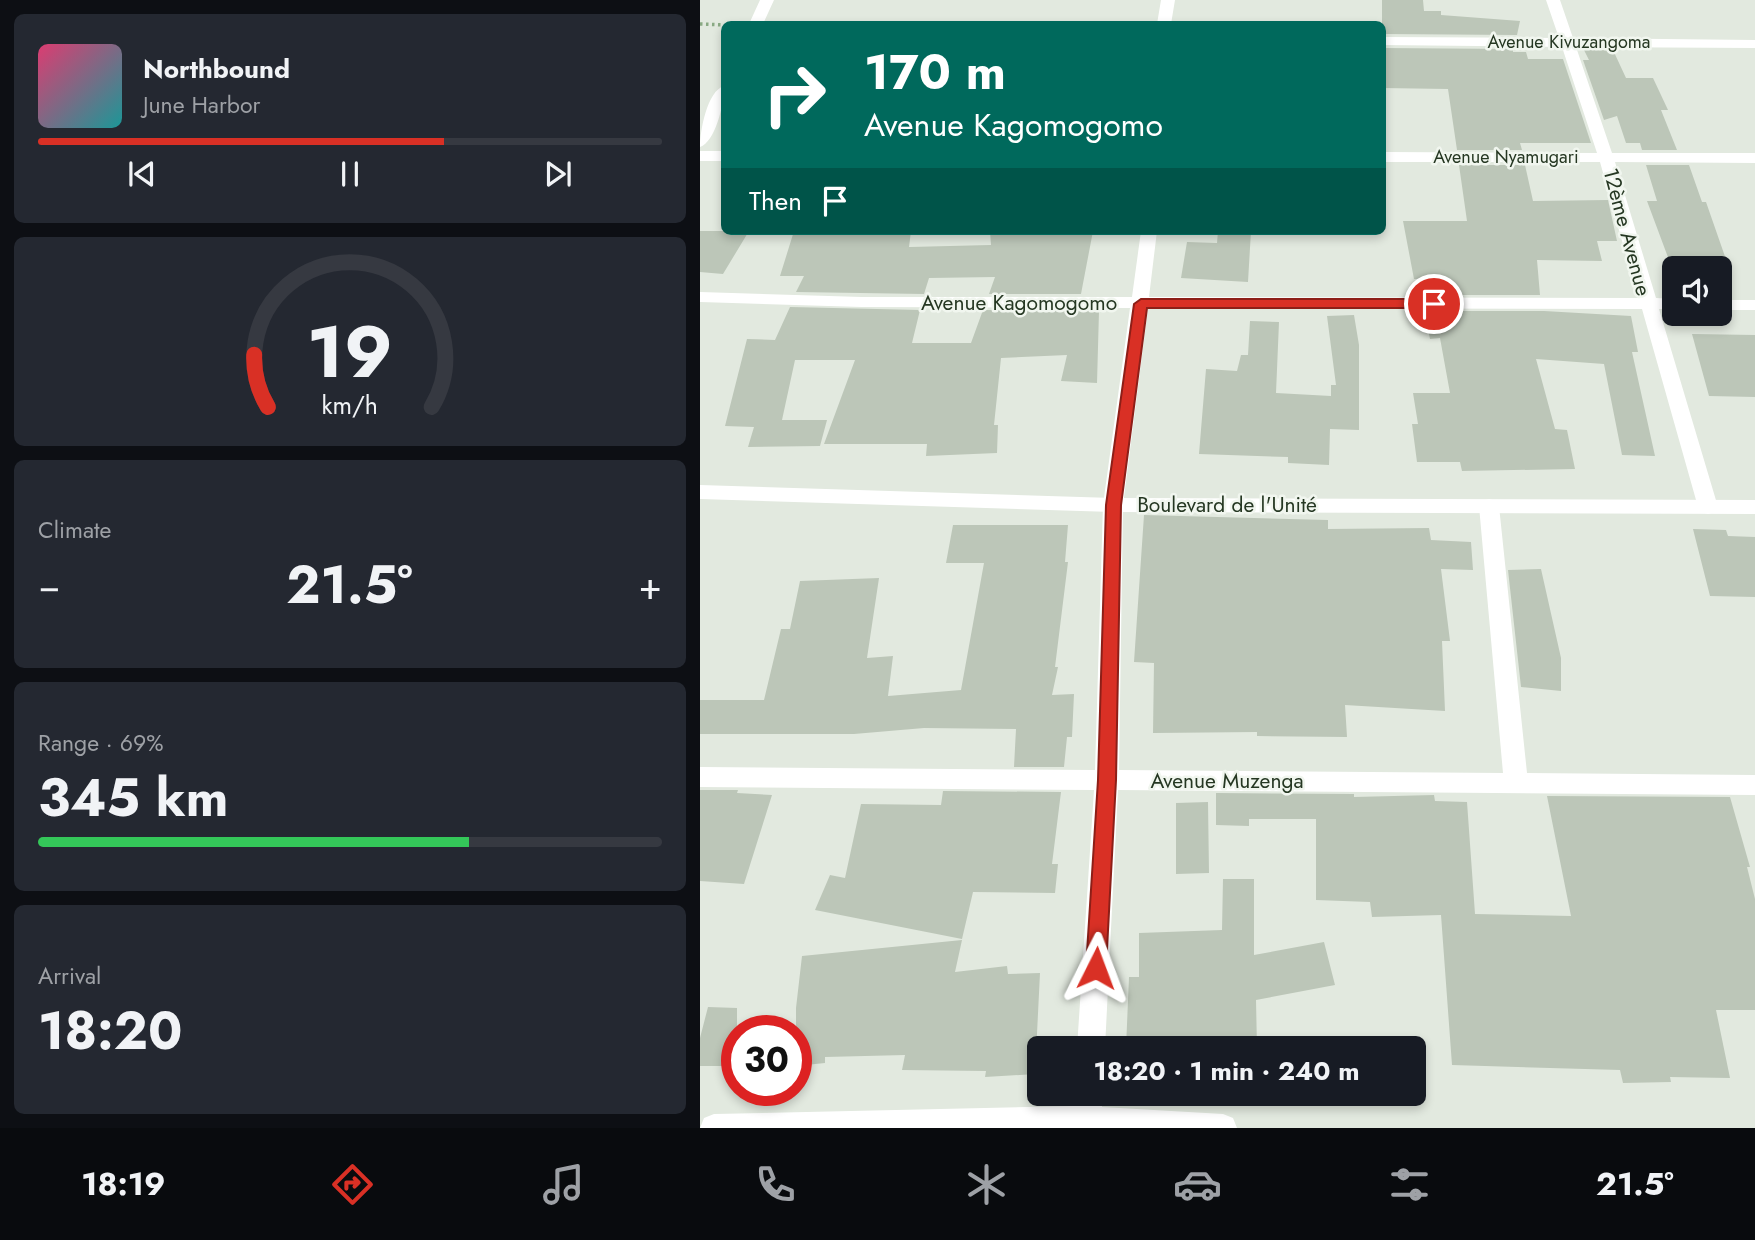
<!DOCTYPE html>
<html lang="en">
<head>
<meta charset="utf-8">
<style>
  :root { --surface:#171b24; --page:#242831; --text:#f1f3f6; --muted:#9ea1a6; --line:#363941; --accent:#d93025 }
  body { margin:0; font-family:Jost,sans-serif; background:var(--page); color:var(--text); height:100vh; display:flex; flex-direction:column; font-size:26px; white-space:nowrap }
  * { box-sizing:border-box; margin:0 }
  p { font-size:23px; color:var(--muted) }
  .icon { flex:none; width:38px; height:38px; fill:none; stroke:currentColor; stroke-width:2; stroke-linecap:round; stroke-linejoin:round }
  .map { position:relative; flex:1; overflow:hidden }
  .drawer { display:flex; flex-direction:column; gap:14px; padding:14px; background:#0d0f14; width:700px }
  .drawer>* { flex:none }
  .hud { position:absolute; left:21px; top:21px; width:665px; height:214px; border-radius:10px; box-shadow:0 4px 10px #0003; background:#00695c; color:#fff; overflow:hidden }
  .fabs { position:absolute; left:962px; top:256px; display:grid; gap:14px }
  .fabs a { display:grid; place-items:center; width:70px; height:70px; border-radius:10px; background:var(--surface); box-shadow:0 4px 10px #0003; font-size:35px }
  .speed { position:absolute; left:21px; top:1015px; display:flex; gap:14px; font-size:35px; font-weight:700; text-align:center }
  .speed>* { display:grid; place-content:center; width:91px; height:91px; border-radius:50%; background:var(--surface); box-shadow:0 4px 10px #0003; line-height:1 }
  .speed .limit { border:10px solid #d22; background:#fff; color:#111 }
  .pin { position:absolute; display:grid; place-items:center; width:60px; height:60px; color:#fff; margin:-30px; border:4px solid #fff; border-radius:50%; box-shadow:0 2px 7px #0007 }
  .me { position:absolute; width:77px; margin:-38px; rotate:3deg; stroke-linejoin:round; filter:drop-shadow(0 0 5px #0008) }
  .turn { display:flex; align-items:center; gap:24px; height:147px; padding:0 28px; font-size:32px }
  .turn .icon { width:91px; height:91px; stroke-width:2.5 }
  .turn b { display:block; font-size:49px; line-height:60px }
  .then { display:flex; align-items:center; height:66px; padding:0 28px; background:#0003; gap:14px; font-size:26px }
  .big { font-size:52px; font-weight:700; line-height:1.1 }
  .drawer .widget { flex:1; display:flex; flex-direction:column; justify-content:center; gap:10px; min-width:0; padding:0 24px; border-radius:10px; background:var(--page) }
  .drawer .dial { align-items:center; gap:0 }
  .dial svg { height:182px; overflow:visible; fill:none; stroke:var(--line); stroke-width:7; stroke-linecap:round; text-anchor:middle }
  .dial text { fill:var(--text); stroke:none }
  .song { display:flex; align-items:center; gap:21px }
  .cover { width:84px; height:84px; border-radius:10px; background:linear-gradient(135deg,hsl(340 70% 55%),hsl(180 70% 35%)) }
  .played { height:7px; border-radius:4px; background:linear-gradient(90deg,var(--accent) 65%,var(--line) 65%) }
  .keys { display:flex; justify-content:space-around; direction:ltr }
  .heat { display:flex; justify-content:space-between; align-items:center; font-size:38px; direction:ltr }
  .charge { height:10px; border-radius:5px; background:linear-gradient(90deg,#34c759 69%,var(--line) 0) }
  .trip { position:absolute; left:327px; top:1036px; width:399px; height:70px; border-radius:10px; background:var(--surface); box-shadow:0 4px 10px #0003; font-weight:700; line-height:70px; text-align:center }
  .tab-bar { display:flex; height:112px; justify-content:space-around; align-items:center; background:#090b0e; color:var(--muted) }
  .tab-bar .icon { width:49px; height:49px }
  .tab-bar .active { color:var(--accent) }
  .tab-bar b { font-size:32px; color:var(--text) }
  main { display:flex; flex:1; min-height:0 }
  .map>svg:first-child { display:block }
</style>
</head>
<body>
<main>
<section class="drawer">
<div class="widget">
<div class="song"><i class="cover"></i><div><b>Northbound</b><p>June Harbor</p></div></div>
<div class="played"></div>
<div class="keys"><svg class="icon" aria-label="previous" viewBox="0 0 24 24"><path d="M18 5L8 12l10 7zM5 5v14"/></svg><svg class="icon" aria-label="pause" viewBox="0 0 24 24"><path d="M8 5v14M16 5v14"/></svg><svg class="icon" aria-label="next" viewBox="0 0 24 24"><path d="M6 5l10 7-10 7zM19 5v14"/></svg></div>
</div>
<div class="widget dial"><svg viewBox="0 0 100 80">
<path d="M14 69A42 42 0 1 1 86 69"/>
<path d="M14 69A42 42 0 0 1 8 46" stroke="#d93025"/>
<text x="50" y="56" font-size="32" font-weight="700">19</text>
<text x="50" y="72" font-size="11">km/h</text>
</svg></div>
<div class="widget"><p>Climate</p>
<div class="heat"><a>−</a><b class="big">21.5°</b><a>+</a></div>
</div>
<div class="widget"><p>Range · 69%</p><b class="big">345 km</b><div class="charge"></div></div>
<div class="widget"><p>Arrival</p><b class="big">18:20</b></div>
</section>
<div class="map">
<svg width="1055" height="1128" viewBox="0 0 1055 1128">
  <rect width="100%" height="100%" fill="#e2e9df"/>
  <!-- building -->
  <path fill="#bcc6b8" d="M682,0H723L724,11H741V15L820,21L817,35L682,34Z
    M682,48L813,49V52H826L828,59H863L891,143H820L822,150H757L748,89L682,88Z
    M884,50H913L926,78H953L968,110H961L977,150H942L940,143H926L917,116L904,120L883,60H889Z
    M759,165H825L833,201L908,200L917,241H897L902,261L837,260L840,295H721L718,279H714L703,221H767Z
    M946,165H989L1002,202H1006L1029,268H972L947,201H957Z
    M0,231H49L23,274L0,272Z
    M94,231H211L209,247L291,245L290,231H393L381,294H289L295,277L229,278L224,294L96,292L104,276H80Z
    M518,231H551L548,282L481,278L487,242L517,243Z
    M90,307L220,310L212,343H271L283,310L399,311L397,383L361,381L367,355L301,358L294,425H298L297,453L226,456L227,444H124L155,360H95L82,420H127L120,446L48,447L54,427L25,426L47,339L75,340Z
    M724,311H844L931,316L938,352H932L955,456L922,455L904,364L836,359L855,429L867,430L875,469L762,471L760,462H717L712,424H718L713,393H750L740,338L730,339Z
    M654,315L659,345V430L630,429L629,465L588,463V457L499,454L506,369L537,371L541,355H548L550,321L579,322L576,393L631,396V385H636L627,316Z
    M992,334L1055,335V397L1009,396Z
    M444,515L628,520V529L729,528L731,540L771,542L773,570L741,569L750,641H742L745,711L645,705L647,737L557,736V732L453,733L454,663L434,662Z
    M253,525H368L365,562H368L355,667H358L352,695L374,694L372,737H367L364,767H314L316,729L224,728L154,734H0V700H64L81,629H90L100,581L179,578L167,658L193,656L188,696L261,690L284,563H246Z
    M993,529L1026,530L1028,536L1055,537V597L1010,596Z
    M841,569L861,658V691L821,687L808,570Z
    M0,790H38L37,793L72,795L44,884L0,881Z
    M243,791L361,792L352,864H358L355,893L273,892L262,939L115,910L130,875L145,878L161,804L241,805Z
    M516,793L654,794V797L734,795L735,801L767,802L775,914L871,916L847,796L1030,797L1050,867H1047L1055,899V1010H1016L1030,1078L970,1077L971,1082L923,1083L920,1070L752,1065L741,915L672,917L670,902L616,900V819H549V826L516,825Z
    M508,802L509,873L476,874V803Z
    M523,879H554V955L624,942L635,985L556,1000L557,1048H426L429,977H439V933L522,930Z
    M262,940L255,972L307,966L308,974L340,973L335,1074L285,1077L286,1071L202,1070L205,1055L125,1057V1063L96,1066V1008L102,956Z
    M8,1007L37,1008V1066H0V1038Z"/>
  <g fill="none" stroke-linecap="round" stroke-linejoin="round">
    <!-- path -->
    <path stroke="#89a983" stroke-width="3.5" stroke-dasharray="2.5 3.5" stroke-linecap="butt" d="M0,24L24,25"/>
    <!-- minor -->
    <path fill="#fff" fill-rule="evenodd" d="M60,0H74L63,24H49Z
      M461,0H475L471,24H457Z
      M846,0H860L873,38L1055,40V48L876,47L912,153H1055V163L915,162L956,298L975,299V309H959L1018,507L1015,512L1008,514L1001,512L998,507L942,309L448,308L423,505L419,770L803,773L779,506L782,501L789,499L796,501L799,506L827,773L1055,775V795L418,790L405,1048H377L394,790L0,787V767L395,770L403,505L430,308L162,307L0,302V292L162,297H432L441,231H457L449,297L938,298L900,162H682V152L897,153L862,47L682,45V37L859,38Z
      M24,86C25,100 16,142 0,147C0,131 7,91 24,86Z
      M0,151H24V161H0Z
      M1020,300H1055V310H1020Z
      M375,1094H403L402,1107L523,1114L533,1118L537,1128H0L4,1118L14,1114L374,1106Z"/>
    <!-- tertiary -->
    <path fill="#fff" fill-rule="evenodd" d="M0,485L413,498L1055,500V514L413,512L0,499Z"/>
  </g>
  <!-- route -->
  <path fill="#d93025" stroke="#8d1f18" stroke-width="2" d="M441,299H734L740,304L734,308H447L421,505L416,780L406,968L403,974L396,977L389,974L386,968L398,780L406,505L434,304Z"/>
  <g text-anchor="middle" dominant-baseline="central" stroke-width="5" stroke-linejoin="round" paint-order="stroke">
    <!-- far-street labels -->
    <g font-size="18" fill="#253722" stroke="#f1f6ef">
      <text x="869" y="42">Avenue Kivuzangoma</text>
      <text x="806" y="157">Avenue Nyamugari</text>
    </g>
    <!-- street labels -->
    <g font-size="21" fill="#253722" stroke="#f1f6ef">
      <text transform="translate(927 232) rotate(75)">12ème Avenue</text>
      <text x="319" y="303">Avenue Kagomogomo</text>
      <text x="527" y="505">Boulevard de l'Unité</text>
      <text x="527" y="781">Avenue Muzenga</text>
    </g>
  </g>
</svg>
<div class="fabs">
<a><svg class="icon" aria-label="sound" viewBox="0 0 24 24"><path d="M4 9h4l5-4v14l-5-4H4zM17 9q2 3 0 6"/></svg></a>
</div>
<div class="speed"><div class="limit">30</div></div>
<div class="pin" style="left:734px;top:304px;background:#d93025"><svg class="icon" aria-label="arrive" viewBox="0 0 24 24"><path d="M6 21V4h12l-3 4 3 4H6"/></svg></div>
<svg class="me" style="left:396px;top:968px" viewBox="-20 -20 40 40"><path d="M0-17L14 15 0 8-14 15z" fill="#d93025" stroke="#fff" stroke-width="4"/></svg>
<div class="trip">18:20 · 1 min · 240 m</div>
<div class="hud">
<div class="turn"><svg class="icon" aria-label="right" viewBox="0 0 24 24"><path d="M7 20v-9h11M14 6l5 5-5 5"/></svg><div><b>170 m</b>Avenue Kagomogomo</div></div>
<div class="then">Then<svg class="icon" aria-label="arrive" viewBox="0 0 24 24"><path d="M6 21V4h12l-3 4 3 4H6"/></svg></div>
</div>
</div>
</main>
<nav class="tab-bar">
<b>18:19</b>
<svg class="icon active" aria-label="directions" viewBox="0 0 24 24"><path d="M12 3l9 9-9 9-9-9zM9 14v-3h6M13 9l2 2-2 2"/></svg>
<svg class="icon" aria-label="music" viewBox="0 0 24 24"><path d="M9 18V5l10-2v13"/><circle cx="6" cy="18" r="3"/><circle cx="16" cy="16" r="3"/></svg>
<svg class="icon" aria-label="phone" viewBox="0 0 24 24"><path d="M5 4h4l2 5-3 2q2 4 5 5l2-3 5 2v4C11 20 4 13 5 4z"/></svg>
<svg class="icon" aria-label="climate" viewBox="0 0 24 24"><path d="M12 3v18M4 7l16 10M4 17L20 7"/></svg>
<svg class="icon" aria-label="car" viewBox="0 0 24 24"><path d="M5 17H2v-5l4-1 3-4h7l3 4 3 1v5h-3M9 17h6M6 11h13"/><circle cx="7" cy="17" r="2"/><circle cx="17" cy="17" r="2"/></svg>
<svg class="icon" aria-label="filters" viewBox="0 0 24 24"><path d="M4 7h16M4 17h16"/><circle cx="9" cy="7" r="2"/><circle cx="15" cy="17" r="2"/></svg>
<b>21.5°</b>
</nav>
</body>
</html>
